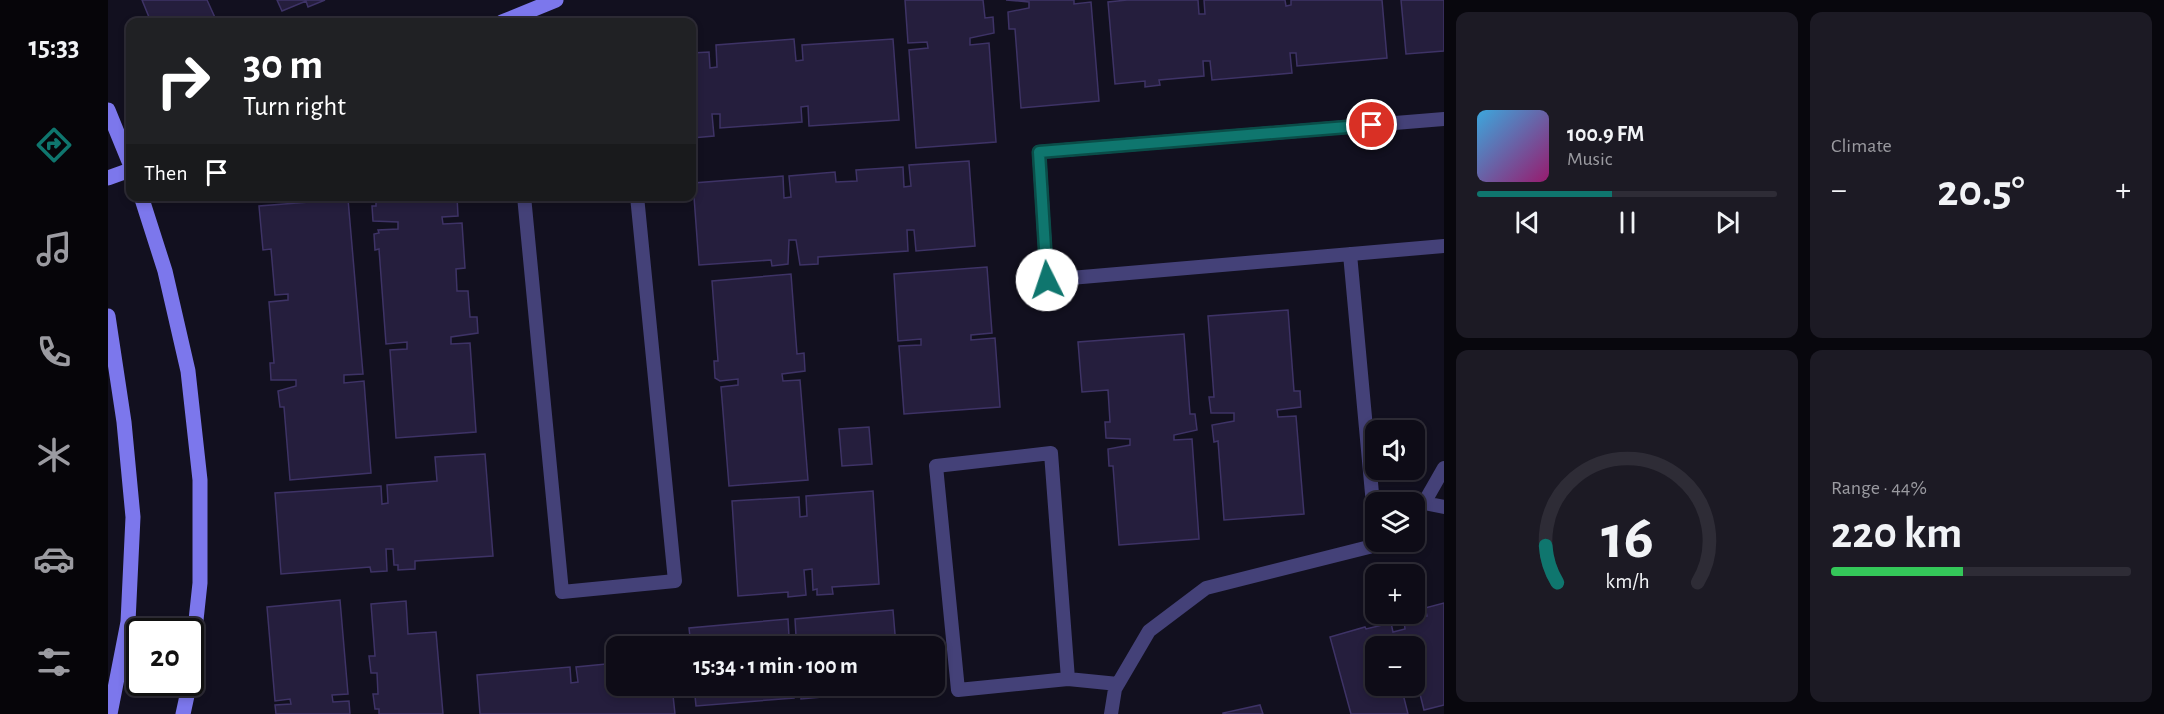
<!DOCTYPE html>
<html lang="en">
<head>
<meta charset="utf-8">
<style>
  :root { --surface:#0e0c17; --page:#1c1a24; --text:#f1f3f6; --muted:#9b9ba1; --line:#2e2c36; --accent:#0f766e }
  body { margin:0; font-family:"Alegreya Sans",sans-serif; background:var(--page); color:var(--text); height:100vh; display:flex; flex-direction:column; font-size:22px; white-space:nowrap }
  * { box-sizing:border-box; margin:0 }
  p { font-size:20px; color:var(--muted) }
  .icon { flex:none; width:33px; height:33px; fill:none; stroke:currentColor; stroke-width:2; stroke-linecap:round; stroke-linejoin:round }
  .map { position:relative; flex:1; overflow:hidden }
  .side { display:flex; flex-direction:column; gap:12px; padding:12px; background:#08070d; width:720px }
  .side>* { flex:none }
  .hud { position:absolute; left:18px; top:18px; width:570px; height:183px; border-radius:12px; box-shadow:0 3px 9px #0003,0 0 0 2px var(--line); background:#202124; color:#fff; overflow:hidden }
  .fabs { position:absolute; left:1257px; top:420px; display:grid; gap:12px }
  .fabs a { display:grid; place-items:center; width:60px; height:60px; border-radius:12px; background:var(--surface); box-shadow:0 3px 9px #0003,0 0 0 2px var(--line); font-size:30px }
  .speed { position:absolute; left:18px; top:618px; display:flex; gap:12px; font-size:30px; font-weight:700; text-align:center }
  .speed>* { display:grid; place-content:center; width:78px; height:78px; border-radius:50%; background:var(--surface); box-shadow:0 3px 9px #0003,0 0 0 2px var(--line); line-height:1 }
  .speed .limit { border:3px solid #111; border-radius:9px; background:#fff; color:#111 }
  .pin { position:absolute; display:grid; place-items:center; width:51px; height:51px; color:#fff; margin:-26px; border:3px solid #fff; border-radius:50%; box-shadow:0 2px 6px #0007 }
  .me { position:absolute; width:66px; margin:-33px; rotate:356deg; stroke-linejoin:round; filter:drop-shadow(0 0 4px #0008) }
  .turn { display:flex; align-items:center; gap:21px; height:126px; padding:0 18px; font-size:27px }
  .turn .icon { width:78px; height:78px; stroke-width:2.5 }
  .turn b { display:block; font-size:42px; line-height:51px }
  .then { display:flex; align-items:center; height:57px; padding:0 18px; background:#0003; gap:12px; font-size:22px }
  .big { font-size:45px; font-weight:700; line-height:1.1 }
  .side .tile { flex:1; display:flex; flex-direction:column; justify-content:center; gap:9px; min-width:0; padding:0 21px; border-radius:12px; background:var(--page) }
  .side .dial { align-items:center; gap:0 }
  .dial svg { height:156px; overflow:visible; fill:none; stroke:var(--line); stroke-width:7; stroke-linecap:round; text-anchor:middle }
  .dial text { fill:var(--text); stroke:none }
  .song { display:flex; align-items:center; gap:18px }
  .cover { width:72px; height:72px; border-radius:9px; background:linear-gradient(135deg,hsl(200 70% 55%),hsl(320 70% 35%)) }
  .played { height:6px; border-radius:3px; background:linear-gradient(90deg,var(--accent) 45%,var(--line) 45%) }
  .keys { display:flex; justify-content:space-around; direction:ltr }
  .heat { display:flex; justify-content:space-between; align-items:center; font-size:33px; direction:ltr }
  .charge { height:9px; border-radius:4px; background:linear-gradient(90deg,#34c759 44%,var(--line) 0) }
  .side .tiles { flex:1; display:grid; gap:12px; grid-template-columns:repeat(2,1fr) }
  .trip { position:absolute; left:498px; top:636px; width:339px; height:60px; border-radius:12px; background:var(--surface); box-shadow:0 3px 9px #0003,0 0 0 2px var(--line); font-weight:700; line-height:60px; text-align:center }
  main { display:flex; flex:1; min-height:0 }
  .menu { display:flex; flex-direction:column; width:108px; justify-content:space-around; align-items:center; background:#060509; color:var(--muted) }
  .menu .icon { width:42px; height:42px }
  .menu .active { color:var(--accent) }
  .menu b { font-size:27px; color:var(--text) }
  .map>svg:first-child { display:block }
</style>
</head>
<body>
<main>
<nav class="menu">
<b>15:33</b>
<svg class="icon active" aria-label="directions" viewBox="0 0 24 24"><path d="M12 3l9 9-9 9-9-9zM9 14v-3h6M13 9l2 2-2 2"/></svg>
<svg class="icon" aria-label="music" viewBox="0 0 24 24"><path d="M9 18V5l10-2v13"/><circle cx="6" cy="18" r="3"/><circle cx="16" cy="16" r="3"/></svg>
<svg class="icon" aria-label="phone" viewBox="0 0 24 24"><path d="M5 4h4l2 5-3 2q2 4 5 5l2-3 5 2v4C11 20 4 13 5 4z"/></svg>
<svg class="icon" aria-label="climate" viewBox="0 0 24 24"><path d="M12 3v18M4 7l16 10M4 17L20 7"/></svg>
<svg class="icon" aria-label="car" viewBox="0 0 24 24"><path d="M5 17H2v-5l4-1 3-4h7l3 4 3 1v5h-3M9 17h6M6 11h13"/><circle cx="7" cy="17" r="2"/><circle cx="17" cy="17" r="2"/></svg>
<svg class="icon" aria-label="filters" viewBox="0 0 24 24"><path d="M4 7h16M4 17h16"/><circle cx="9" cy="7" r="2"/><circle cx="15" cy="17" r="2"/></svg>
</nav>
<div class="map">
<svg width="1336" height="714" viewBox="0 0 1336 714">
  <rect width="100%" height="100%" fill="#12101f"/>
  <!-- building -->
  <path fill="#251e3d" stroke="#3e3366" stroke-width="1.5" d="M34,0H99L109,22H43Z
    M169,0H217L200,7L198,1L174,11Z
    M797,0H875L877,18L885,17L886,33L862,38V45L881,43L888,142L808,148L801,50L820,48L819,42L800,43Z
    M966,0V4L983,2L991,101L913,108L907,29H901L900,12L921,8V2L898,0Z
    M1019,0H1090L1091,14H1097L1096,0H1177L1178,6L1183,5V0H1274L1279,58L1189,66L1188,53H1182L1184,73L1104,80L1102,61H1095L1096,76L1051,80L1052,85L1037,87V81L1007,84L1000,2Z
    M1293,0H1336V51L1298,54Z
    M686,39L688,61L695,60L694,45L785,39L791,120L701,126L700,106L693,107L694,122L612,128V114H604L606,136L584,138V53L601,52L602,68L609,67L608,45Z
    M861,161L867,246L808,251L806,230H799L800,251L710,257V264L692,265L688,240H681L680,264L664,266L663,260L591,265L585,183L675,176L676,198L683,197L681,176L727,172L728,182L749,181L748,170L795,167L796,187L803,186L801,165Z
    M268,196H349L350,216L334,217L335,224L354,223L357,268L348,269L349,291H360L362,317H369L370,333L343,337V344L362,343L368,432L288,438L282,350L299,349V342L278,344L271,249L267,250L266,234L271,233L270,230L290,229V222L265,221L264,206H268Z
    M240,199L255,374L236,375V383L256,381L263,473L182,480L176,407H172L170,391L188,386V380H163L162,363H166L161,302L180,300V294L167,295L163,249L155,250L151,206Z
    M879,267L884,333L863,335V340L887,338L892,407L796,414L791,346L813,345V339L790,341L786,274Z
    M683,274L689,354L696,353L697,371L674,374L675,381L692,380L700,480L621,486L613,387L630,385V379L612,381L607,378L606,361H610L604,281Z
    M1180,310L1186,391H1192L1193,407L1169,410L1170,417L1188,416L1196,514L1116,520L1110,441L1106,442L1104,425L1126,421V413H1103L1101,397H1106L1100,316Z
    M1076,334L1082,414H1087L1089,430L1066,435V440L1084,439L1091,539L1011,545L1005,466H1001L1000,449L1022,445V439L998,438L997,422H1002L1000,390L974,392L970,342Z
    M761,427L764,464L734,466L731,429Z
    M377,454L385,556L307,561V569L290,570V565H286L285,549H278L279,571L263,572L262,567L173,574L167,493L273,486L274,504L280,503L279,485L329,481L327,457Z
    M765,491L771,584L724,587L725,594L709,595V589L705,590L704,569L696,570L698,595L680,597V592L630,596L624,501L691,497L692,517L699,516L698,496Z
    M232,600L240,694L224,695L225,702L241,701L242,714H168L167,705L183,704L182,699L167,701L159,607Z
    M298,601L300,634L328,632L335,714H271V709H267L265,694H270L269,673H263L261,656H267L263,604Z
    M1336,603V705L1316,710L1309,682L1306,683V646H1268V686H1295H1293L1300,714H1243L1222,637L1257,627L1258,629L1283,623L1285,632L1297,629L1296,621L1319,616L1317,608Z
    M785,610L788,646H583L581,628L680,619L681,636H688L687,619Z
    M508,663V686H564L567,714H372L369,675L462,667L463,683L470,682L468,667Z
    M586,686H685L686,698L588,706Z
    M692,686H792V690L693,699Z
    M1152,705L1155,714H1115V713Z"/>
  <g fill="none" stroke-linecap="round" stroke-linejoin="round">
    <!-- lane -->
    <path stroke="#444178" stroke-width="14" d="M1336,119L931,152L939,280L1336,246
      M416,196L454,592L567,581L529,196
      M1242,254L1268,537
      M1316,503L1336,507
      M1306,511L1316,503L1336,468
      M960,679L850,690L828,466L943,453L960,679L1010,684
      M1003,714L1007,689L1041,631L1098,588L1261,547L1268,542"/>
    <!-- secondary -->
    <path stroke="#7c77ec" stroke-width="15" d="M394,22L448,0
      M0,110L22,164
      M0,178L22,170
      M33,196L57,271L80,371L92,480V583L82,676
      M0,316L16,422L25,517L20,622L2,714
      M75,714L82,682"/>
  </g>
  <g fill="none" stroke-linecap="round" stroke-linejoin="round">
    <defs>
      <path id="route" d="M939,280L931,152L1264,125"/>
    </defs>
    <!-- route casing -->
    <use href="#route" stroke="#0a4d48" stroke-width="15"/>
    <!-- route -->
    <use href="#route" stroke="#0f766e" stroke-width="10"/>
  </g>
</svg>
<div class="fabs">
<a><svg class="icon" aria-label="sound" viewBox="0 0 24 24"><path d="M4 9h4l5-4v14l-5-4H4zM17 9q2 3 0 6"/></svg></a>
<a><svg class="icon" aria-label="layers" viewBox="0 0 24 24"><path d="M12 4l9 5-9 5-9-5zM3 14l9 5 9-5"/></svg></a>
<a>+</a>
<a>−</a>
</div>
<div class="speed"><div class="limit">20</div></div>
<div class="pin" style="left:1264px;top:125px;background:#d93025"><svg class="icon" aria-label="arrive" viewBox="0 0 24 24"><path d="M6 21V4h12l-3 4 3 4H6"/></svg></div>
<svg class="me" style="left:939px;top:280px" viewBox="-20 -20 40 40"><circle r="19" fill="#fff"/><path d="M0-13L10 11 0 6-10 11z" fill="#0f766e"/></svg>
<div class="trip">15:34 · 1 min · 100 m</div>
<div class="hud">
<div class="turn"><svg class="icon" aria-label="right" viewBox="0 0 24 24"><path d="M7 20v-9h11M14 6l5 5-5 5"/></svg><div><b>30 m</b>Turn right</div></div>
<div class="then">Then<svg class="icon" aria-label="arrive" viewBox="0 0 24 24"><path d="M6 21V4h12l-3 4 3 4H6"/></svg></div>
</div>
</div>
<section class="side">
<div class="tiles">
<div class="tile">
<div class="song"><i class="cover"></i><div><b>100.9 FM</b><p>Music</p></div></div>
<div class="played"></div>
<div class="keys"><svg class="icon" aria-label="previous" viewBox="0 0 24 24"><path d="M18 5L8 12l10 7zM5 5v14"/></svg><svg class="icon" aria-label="pause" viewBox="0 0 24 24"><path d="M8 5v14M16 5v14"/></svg><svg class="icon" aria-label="next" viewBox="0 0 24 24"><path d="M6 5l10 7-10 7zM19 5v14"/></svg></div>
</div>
<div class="tile"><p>Climate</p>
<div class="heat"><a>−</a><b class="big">20.5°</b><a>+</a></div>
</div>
<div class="tile dial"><svg viewBox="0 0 100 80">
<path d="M14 69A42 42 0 1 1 86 69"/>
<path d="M14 69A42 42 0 0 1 8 50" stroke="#0f766e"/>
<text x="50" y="56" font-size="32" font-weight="700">16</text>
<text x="50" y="72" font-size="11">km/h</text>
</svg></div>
<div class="tile"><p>Range · 44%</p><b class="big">220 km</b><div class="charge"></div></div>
</div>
</section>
</main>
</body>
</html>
